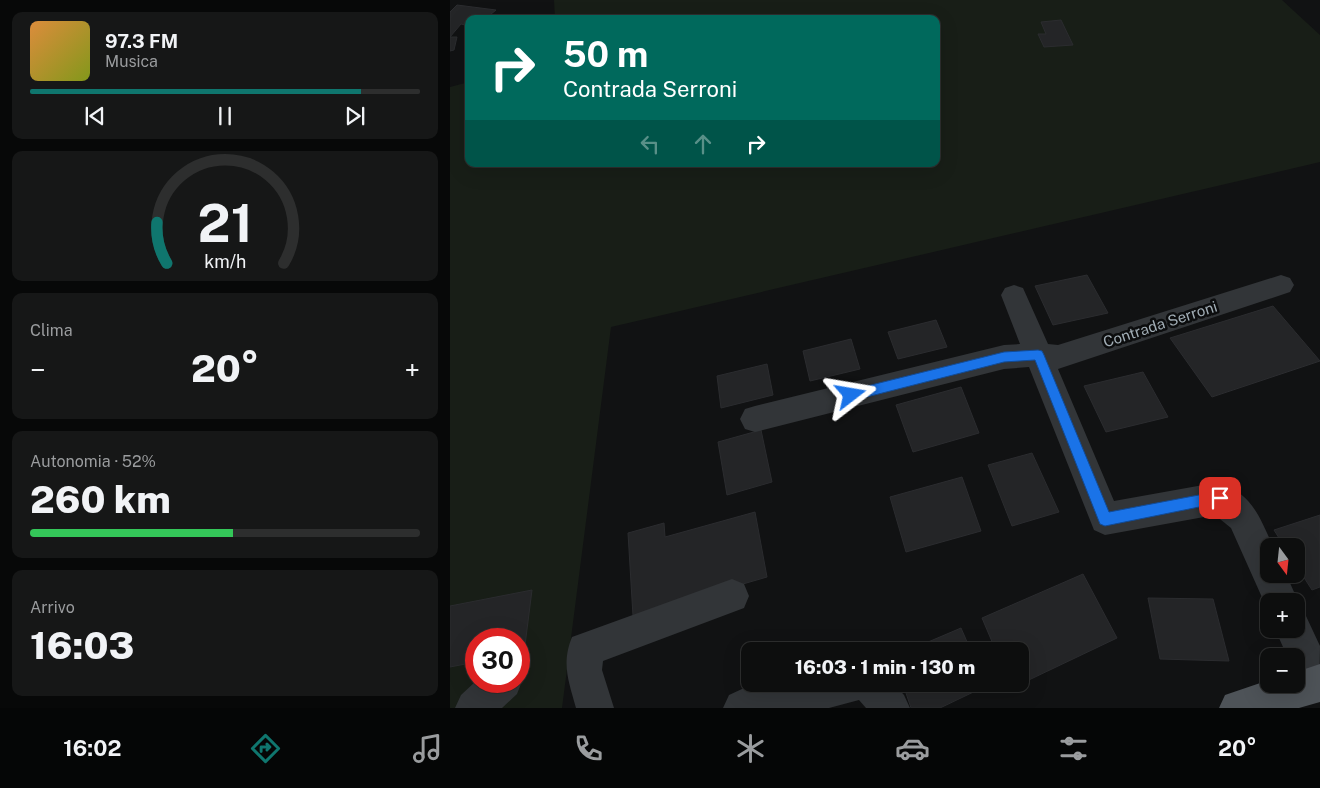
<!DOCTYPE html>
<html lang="it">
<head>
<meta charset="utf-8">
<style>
  :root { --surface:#0d0e0e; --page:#161717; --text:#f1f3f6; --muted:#9a9c9e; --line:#2d2e2e; --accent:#0f766e }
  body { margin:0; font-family:"Public Sans",sans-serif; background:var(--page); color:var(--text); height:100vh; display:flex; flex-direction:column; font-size:19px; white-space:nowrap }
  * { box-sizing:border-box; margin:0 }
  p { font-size:16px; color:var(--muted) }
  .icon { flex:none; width:28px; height:28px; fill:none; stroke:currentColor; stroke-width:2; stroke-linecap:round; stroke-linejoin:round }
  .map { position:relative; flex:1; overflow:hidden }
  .side { display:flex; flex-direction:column; gap:12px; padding:12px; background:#070808; width:450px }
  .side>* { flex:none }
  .banner { position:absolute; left:15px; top:15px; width:475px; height:152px; border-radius:10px; box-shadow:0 5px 20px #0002,0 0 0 1px var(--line); background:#00695c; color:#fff; overflow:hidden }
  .needle { width:32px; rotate:165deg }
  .tools { position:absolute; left:810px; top:538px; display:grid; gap:10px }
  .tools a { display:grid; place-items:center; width:45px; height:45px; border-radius:10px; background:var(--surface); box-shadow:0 5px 20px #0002,0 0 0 1px var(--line); font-size:25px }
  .speed { position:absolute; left:15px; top:628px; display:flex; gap:10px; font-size:25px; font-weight:700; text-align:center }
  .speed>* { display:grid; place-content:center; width:65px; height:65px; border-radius:50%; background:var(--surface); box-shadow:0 5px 20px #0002,0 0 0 1px var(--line); line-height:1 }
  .speed .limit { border:8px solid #d22; background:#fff; color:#111 }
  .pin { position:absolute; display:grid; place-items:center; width:42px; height:42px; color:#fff; margin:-21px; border-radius:10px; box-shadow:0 2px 8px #0006 }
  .me { position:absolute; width:55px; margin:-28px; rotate:76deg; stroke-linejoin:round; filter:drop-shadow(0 0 4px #0008) }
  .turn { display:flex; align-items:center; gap:18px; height:105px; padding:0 15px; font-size:22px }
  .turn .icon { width:65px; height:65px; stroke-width:2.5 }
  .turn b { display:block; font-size:35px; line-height:42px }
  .lanes { display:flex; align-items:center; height:48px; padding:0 15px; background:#0003; justify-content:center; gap:25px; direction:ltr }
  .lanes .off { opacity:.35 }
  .big { font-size:38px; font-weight:800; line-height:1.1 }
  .side .card { flex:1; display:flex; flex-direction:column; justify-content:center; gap:8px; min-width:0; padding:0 18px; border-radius:10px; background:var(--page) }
  .side .dial { align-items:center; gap:0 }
  .dial svg { height:130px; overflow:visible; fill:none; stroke:var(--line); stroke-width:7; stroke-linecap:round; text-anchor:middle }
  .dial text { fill:var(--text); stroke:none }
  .song { display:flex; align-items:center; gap:15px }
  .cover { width:60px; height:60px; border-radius:8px; background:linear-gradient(135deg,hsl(30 70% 55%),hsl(70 70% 35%)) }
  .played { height:5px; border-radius:2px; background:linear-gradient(90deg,var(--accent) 85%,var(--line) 85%) }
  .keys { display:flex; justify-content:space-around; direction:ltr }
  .heat { display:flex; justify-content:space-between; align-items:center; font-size:28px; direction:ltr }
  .charge { height:8px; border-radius:4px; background:linear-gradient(90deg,#34c759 52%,var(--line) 0) }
  .trip { position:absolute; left:291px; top:642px; width:288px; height:50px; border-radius:10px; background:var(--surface); box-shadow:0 5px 20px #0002,0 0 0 1px var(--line); font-weight:800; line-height:50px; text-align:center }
  .menu { display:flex; height:80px; justify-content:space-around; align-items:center; background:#050606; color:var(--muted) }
  .menu .icon { width:35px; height:35px }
  .menu .active { color:var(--accent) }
  .menu b { font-size:22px; color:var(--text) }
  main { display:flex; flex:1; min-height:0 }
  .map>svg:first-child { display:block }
</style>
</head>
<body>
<main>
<section class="side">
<div class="card">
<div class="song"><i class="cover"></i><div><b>97.3 FM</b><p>Musica</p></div></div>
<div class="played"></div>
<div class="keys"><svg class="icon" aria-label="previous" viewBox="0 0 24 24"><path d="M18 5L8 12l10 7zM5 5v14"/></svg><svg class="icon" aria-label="pause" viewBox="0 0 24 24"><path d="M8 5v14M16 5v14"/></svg><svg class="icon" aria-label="next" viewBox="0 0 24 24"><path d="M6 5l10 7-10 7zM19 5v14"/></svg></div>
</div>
<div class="card dial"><svg viewBox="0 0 100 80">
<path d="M14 69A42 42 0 1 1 86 69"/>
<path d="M14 69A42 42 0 0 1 8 44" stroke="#0f766e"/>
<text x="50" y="56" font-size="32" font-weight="700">21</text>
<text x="50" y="72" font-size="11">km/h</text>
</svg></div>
<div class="card"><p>Clima</p>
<div class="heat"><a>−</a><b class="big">20°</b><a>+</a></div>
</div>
<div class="card"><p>Autonomia · 52%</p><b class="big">260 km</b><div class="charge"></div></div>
<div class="card"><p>Arrivo</p><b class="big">16:03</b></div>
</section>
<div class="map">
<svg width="870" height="708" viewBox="0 0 870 708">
  <rect width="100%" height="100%" fill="#111213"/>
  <!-- green -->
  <path fill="#181e17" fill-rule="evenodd" d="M104,0H832L870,35V162L161,327L112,708H0V87L19,82V164H486V19H105ZM26,639H69V681H26Z"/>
  <!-- building -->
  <path fill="#242527" stroke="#2b2c2f" d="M7,5L46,10L35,19H19V26L11,24L0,37H7L4,50L0,51V12Z
    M611,20L623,45L594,47L588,34H596L591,22Z
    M637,275L658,313L603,325L585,286Z
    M823,306L870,361L762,397L720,338Z
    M486,320L497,347L448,359L438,332Z
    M401,339L410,369L360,381L353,351Z
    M317,364L323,395L271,408L267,376Z
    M693,372L718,417L656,432L634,386Z
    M511,387L529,433L463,452L446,405Z
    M311,430L322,482L277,495L268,442Z
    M582,453L609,512L562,526L538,465Z
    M512,477L531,531L456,552L440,497Z
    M305,512L317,577L183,616L178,533L214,523L215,537Z
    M870,515V587L862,590L846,565V546H834L824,530Z
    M633,574L667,638L562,688L560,684H570V651H546L532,618Z
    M82,590L74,653L69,654V639H26V662L0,667V606Z
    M698,598L763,599L779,661L710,659Z
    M511,628L521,651H457Z
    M453,684H535L536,686L490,708H461Z"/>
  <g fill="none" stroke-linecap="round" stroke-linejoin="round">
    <!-- minor -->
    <path fill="#323538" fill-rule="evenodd" d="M831,275L840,278L844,285L840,292L608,369L664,501L770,482C803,496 809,516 823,546H819V574H836L848,601L846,606V601H819V613L781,528L765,515L655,535L644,530L579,367L554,369L305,432L295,429L290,419L295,409L305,406L554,345L570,344L551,295L555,288L564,285L573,288L598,344L608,345Z
      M282,579L294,584L299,596L294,608L153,661L152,670L164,708H126C119,682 111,664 122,637Z
      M846,613L856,616L870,646L869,702L856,696L846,675V656H837L825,629H846Z
      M69,672L72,681L67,694L52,708H5L11,695L26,681H69Z
      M317,684H444L454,695L460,708H416L409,700L379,708H273L279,695L292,689Z"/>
    <!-- major -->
    <path fill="#4e5358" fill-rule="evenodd" d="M870,664V702L849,708H769L775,695L819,680V684H846V672Z"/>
  </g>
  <!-- route -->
  <path fill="#1a73e8" stroke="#114b97" d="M588,350L592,351L594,355L659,512L770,491L774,493L776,498L774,502L655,526L650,524L585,360L554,362L401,401L396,399L395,395L396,391L401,390L554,352Z"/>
  <g text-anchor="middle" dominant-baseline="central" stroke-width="5" stroke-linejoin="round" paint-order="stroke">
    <!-- street labels -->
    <g font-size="15" fill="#a1adb5" stroke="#0c0d0e">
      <text transform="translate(710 324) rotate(-18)">Contrada Serroni</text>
    </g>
  </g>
</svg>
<div class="tools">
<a><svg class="needle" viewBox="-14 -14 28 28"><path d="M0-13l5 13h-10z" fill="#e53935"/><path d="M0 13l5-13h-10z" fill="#9a9c9e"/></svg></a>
<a>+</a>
<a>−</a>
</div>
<div class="speed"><div class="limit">30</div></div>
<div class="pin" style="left:770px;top:498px;background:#d93025"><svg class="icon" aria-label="arrive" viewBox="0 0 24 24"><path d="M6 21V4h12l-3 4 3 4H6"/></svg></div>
<svg class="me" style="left:401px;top:395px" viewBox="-20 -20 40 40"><path d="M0-17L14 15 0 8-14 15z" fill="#1a73e8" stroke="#fff" stroke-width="4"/></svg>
<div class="trip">16:03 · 1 min · 130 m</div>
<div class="banner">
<div class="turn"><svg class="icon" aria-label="right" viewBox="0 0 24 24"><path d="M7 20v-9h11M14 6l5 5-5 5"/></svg><div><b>50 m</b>Contrada Serroni</div></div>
<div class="lanes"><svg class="icon off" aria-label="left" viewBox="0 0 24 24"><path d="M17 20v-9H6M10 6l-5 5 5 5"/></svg><svg class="icon off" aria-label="ahead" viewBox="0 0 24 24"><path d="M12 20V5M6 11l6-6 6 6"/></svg><svg class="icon" aria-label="right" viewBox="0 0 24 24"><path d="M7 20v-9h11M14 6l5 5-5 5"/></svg></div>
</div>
</div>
</main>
<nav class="menu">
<b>16:02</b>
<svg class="icon active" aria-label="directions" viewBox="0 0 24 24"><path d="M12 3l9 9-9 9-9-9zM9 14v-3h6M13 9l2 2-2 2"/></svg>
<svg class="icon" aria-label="music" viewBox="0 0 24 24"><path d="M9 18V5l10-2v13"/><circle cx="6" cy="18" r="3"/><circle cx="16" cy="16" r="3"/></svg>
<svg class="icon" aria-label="phone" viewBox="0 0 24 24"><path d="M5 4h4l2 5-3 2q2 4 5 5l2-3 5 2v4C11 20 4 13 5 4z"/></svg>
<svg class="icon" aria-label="climate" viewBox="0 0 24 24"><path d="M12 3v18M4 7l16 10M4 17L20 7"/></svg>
<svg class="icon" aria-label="car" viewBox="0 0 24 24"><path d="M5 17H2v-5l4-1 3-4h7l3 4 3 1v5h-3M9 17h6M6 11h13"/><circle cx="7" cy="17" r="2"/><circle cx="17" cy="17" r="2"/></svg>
<svg class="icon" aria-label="filters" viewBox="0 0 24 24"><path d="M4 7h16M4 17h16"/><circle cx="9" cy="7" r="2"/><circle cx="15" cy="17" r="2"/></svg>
<b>20°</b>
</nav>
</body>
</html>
